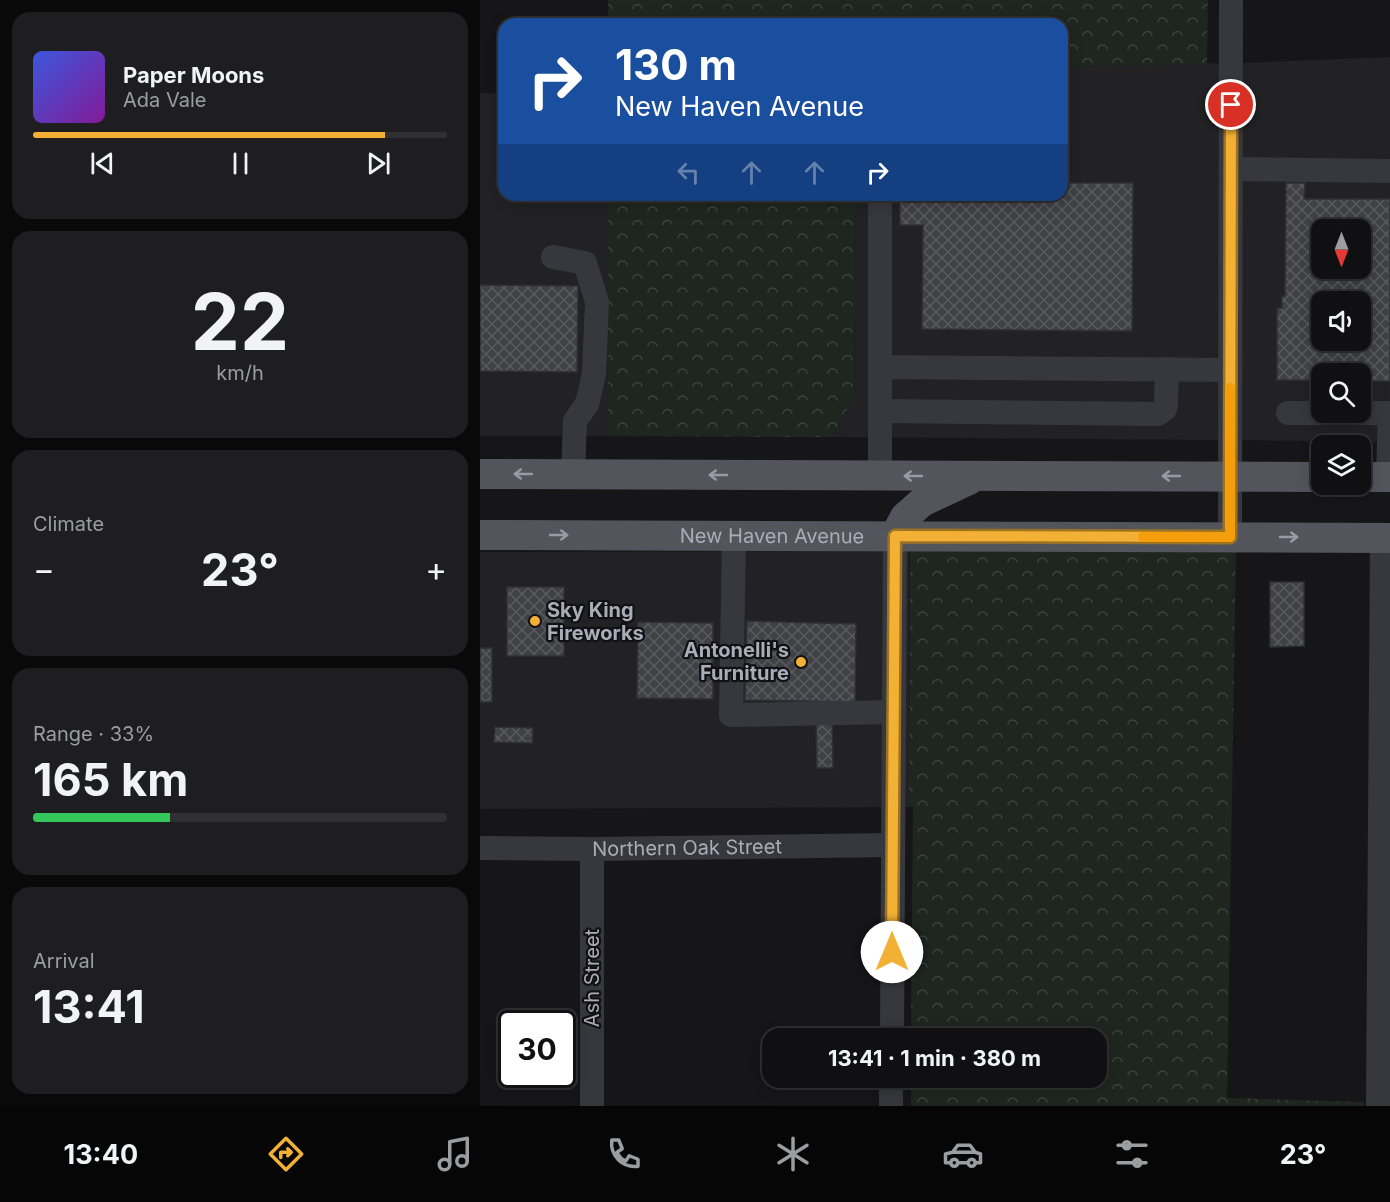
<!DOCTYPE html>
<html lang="en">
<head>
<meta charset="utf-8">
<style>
  :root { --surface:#101012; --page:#1e1e20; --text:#f1f3f6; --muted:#9c9d9f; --line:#303032; --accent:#f2b134 }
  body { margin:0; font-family:Inter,sans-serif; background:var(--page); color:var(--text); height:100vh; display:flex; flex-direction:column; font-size:22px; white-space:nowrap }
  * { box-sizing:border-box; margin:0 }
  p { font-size:20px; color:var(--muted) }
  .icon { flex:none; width:33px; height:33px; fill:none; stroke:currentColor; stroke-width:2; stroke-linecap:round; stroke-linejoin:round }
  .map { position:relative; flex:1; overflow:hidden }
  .details { display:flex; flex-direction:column; gap:12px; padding:12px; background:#09090a; width:480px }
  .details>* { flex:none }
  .guide { position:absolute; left:18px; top:18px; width:570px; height:183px; border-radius:18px; box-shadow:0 3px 15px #0003,0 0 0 2px var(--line); background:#1a4fa0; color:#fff; overflow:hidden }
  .needle { width:39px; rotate:180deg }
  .tools { position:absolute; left:831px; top:219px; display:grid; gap:12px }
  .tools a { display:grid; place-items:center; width:60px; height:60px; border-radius:12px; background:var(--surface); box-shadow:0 3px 15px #0003,0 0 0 2px var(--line); font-size:30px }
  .speed { position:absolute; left:18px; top:1010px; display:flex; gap:12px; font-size:30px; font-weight:700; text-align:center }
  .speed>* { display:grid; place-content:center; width:78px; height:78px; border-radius:50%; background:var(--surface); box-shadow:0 3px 15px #0003,0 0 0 2px var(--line); line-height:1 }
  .speed .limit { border:3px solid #111; border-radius:9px; background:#fff; color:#111 }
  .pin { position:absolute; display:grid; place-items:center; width:51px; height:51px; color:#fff; margin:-26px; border:3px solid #fff; border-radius:50%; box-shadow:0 2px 6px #0007 }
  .me { position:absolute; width:66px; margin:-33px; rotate:0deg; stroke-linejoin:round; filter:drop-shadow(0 0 4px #0008) }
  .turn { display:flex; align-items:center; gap:21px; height:126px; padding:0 18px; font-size:27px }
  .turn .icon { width:78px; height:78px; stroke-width:2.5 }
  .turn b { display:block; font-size:42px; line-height:51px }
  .lanes { display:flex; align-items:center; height:57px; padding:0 18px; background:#0003; justify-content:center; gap:30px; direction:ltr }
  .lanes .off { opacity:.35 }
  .big { font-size:45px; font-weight:700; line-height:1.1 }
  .details .tile { flex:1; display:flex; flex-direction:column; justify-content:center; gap:9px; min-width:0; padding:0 21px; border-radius:18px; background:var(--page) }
  .details .dial { align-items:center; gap:0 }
  .dial b { font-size:78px; line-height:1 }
  .song { display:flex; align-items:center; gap:18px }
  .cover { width:72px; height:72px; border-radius:9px; background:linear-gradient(135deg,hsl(230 70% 55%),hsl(290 70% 35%)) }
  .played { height:6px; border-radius:3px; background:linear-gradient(90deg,var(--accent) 85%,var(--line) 85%) }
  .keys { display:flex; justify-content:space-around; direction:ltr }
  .heat { display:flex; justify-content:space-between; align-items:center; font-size:33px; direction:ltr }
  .charge { height:9px; border-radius:4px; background:linear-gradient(90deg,#34c759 33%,var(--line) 0) }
  .trip { position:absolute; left:282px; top:1028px; width:345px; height:60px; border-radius:18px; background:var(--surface); box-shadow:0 3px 15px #0003,0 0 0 2px var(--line); font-weight:700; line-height:60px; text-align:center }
  .dock { display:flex; height:96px; justify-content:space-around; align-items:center; background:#060607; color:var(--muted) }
  .dock .icon { width:42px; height:42px }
  .dock .active { color:var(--accent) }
  .dock b { font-size:27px; color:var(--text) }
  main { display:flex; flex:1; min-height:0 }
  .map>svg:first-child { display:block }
</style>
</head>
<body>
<main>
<section class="details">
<div class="tile">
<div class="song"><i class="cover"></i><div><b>Paper Moons</b><p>Ada Vale</p></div></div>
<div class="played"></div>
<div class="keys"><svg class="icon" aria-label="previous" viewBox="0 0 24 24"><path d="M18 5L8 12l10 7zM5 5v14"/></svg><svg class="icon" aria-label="pause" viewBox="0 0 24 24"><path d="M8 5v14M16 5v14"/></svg><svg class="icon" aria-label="next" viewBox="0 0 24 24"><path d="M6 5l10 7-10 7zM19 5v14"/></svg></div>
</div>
<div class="tile dial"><b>22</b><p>km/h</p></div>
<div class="tile"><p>Climate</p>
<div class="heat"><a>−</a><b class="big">23°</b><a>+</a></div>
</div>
<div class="tile"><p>Range · 33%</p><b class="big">165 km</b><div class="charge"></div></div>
<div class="tile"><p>Arrival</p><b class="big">13:41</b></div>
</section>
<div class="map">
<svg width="910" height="1106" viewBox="0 0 910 1106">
  <defs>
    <pattern id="forest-crowns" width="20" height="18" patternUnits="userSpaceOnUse" patternTransform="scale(1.5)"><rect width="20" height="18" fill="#1e261f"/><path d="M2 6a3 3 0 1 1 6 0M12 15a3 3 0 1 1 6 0" fill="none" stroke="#3c433d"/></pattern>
    <pattern id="building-cross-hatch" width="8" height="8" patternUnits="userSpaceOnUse" patternTransform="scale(1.5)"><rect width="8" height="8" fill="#404145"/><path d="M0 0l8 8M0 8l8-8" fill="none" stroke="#595a5e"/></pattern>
  </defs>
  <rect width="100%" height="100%" fill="#161618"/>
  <!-- built -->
  <path fill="#222225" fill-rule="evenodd" d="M910,57V442L761,440L762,63ZM842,230H880V268H842ZM842,302H880V340H842ZM842,374H880V412H842Z
    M740,63L739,440L352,437L374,397L376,195H582V67Z
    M0,93L24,94V195H128V436H0Z
    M429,551V807L0,809V552Z"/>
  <!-- forest -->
  <path fill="url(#forest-crowns)" d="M128,0H728L727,64L582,67V24H128Z
    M128,195H376L374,397L352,437L128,436Z
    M430,551H756L747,1098L884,1102V1106H431V1077H616V1038H431L433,807H429Z"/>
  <!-- building -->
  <path fill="url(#building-cross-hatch)" stroke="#303034" stroke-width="1.5" fill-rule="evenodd" d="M582,183H653L652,331L442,329L443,225H420V196L582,195Z
    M806,183H825L824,199H910V381H880V374H842V380H797V308H802V296H805ZM842,230H880V268H842ZM842,302H880V340H842Z
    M0,285L98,286L97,372L0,371Z
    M790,582H824V646L790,647Z
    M27,587H84V656H27Z
    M267,621L376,624L375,702L265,700Z
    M158,622L233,623V699L157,698Z
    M0,648H12V702H0Z
    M336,720H352L353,768H337Z
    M15,727L53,728L52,743L14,742Z"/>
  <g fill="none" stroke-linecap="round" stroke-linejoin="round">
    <!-- minor -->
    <g stroke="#37383d" stroke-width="24">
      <path d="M751,169L910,171"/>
      <path d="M400,195V367"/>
      <path d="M73,257L105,263L117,302L114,374L107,404L95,421L93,474"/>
      <path d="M400,411L678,414L685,409L686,404L687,369"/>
      <path d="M808,413H909"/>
      <path d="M400,476V367L750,370"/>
      <path d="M908,477L910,413"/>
      <path d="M254,536L251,715L414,712"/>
      <path d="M750,537L751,0"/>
      <path id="s1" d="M0,848L112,849L413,845"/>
      <path d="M412,1038L415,536"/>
      <path d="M112,1106V849"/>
      <path d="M411,1106V1077"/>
      <path d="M898,1106L902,538"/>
    </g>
    <!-- major -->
    <g stroke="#53555c" stroke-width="30">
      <path d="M0,474L842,477"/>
      <path d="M880,477H910"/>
      <path id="s2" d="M0,535L910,538"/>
      <path d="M415,536L425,517L442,502L489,480"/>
    </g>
  </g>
  <!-- one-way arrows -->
  <defs><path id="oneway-shaft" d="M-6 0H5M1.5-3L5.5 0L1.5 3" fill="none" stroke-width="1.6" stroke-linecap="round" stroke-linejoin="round" transform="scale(1.5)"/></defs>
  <g stroke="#979ba6">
    <use href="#oneway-shaft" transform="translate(43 474) rotate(-180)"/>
    <use href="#oneway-shaft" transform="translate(238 475) rotate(-180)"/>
    <use href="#oneway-shaft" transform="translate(433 476) rotate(-180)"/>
    <use href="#oneway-shaft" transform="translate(691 476) rotate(180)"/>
    <use href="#oneway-shaft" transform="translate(79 535)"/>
    <use href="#oneway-shaft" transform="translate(809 537)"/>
  </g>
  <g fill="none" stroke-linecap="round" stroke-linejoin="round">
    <defs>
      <path id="route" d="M412,952L415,536L750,537L751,105"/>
    </defs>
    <!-- route casing -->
    <use href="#route" stroke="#9d7322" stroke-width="15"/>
    <!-- route -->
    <use href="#route" stroke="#f2b134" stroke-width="10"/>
    <!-- slow -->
    <path stroke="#f59e0b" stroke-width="10" d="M663,537H750V388"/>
  </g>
  <!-- markers -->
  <g fill="#f2b134" stroke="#111113" stroke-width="2">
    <circle cx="55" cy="621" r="6"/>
    <circle cx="321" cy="662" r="6"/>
  </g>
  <g text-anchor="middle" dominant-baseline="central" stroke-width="4.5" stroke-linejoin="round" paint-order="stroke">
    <!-- street labels -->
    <g font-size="20" fill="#a8adb8" stroke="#111113">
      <text stroke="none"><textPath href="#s2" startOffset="292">New Haven Avenue</textPath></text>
      <text stroke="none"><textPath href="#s1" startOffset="207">Northern Oak Street</textPath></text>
      <text transform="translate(112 978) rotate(-90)">Ash Street</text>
    </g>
    <!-- poi labels -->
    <g font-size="20" font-weight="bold" fill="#a8adb8" stroke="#111113" text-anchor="start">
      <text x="67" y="610">Sky King<tspan x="67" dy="23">Fireworks</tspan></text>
      <text x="309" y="650" text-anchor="end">Antonelli's<tspan x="309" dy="23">Furniture</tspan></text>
    </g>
  </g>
</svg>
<div class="tools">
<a><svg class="needle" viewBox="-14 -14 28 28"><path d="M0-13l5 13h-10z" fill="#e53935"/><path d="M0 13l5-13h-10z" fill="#9c9d9f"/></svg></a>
<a><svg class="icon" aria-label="sound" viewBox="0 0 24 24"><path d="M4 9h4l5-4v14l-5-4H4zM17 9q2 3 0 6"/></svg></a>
<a><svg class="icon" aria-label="search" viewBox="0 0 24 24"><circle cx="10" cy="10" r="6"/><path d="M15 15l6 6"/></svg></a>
<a><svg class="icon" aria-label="layers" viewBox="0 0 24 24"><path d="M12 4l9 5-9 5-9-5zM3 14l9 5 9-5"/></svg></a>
</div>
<div class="speed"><div class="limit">30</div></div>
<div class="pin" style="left:751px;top:105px;background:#d93025"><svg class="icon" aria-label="arrive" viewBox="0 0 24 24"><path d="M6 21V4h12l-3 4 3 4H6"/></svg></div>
<svg class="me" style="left:412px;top:952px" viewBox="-20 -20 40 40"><circle r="19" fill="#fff"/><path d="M0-13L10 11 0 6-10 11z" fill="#f2b134"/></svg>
<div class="trip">13:41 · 1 min · 380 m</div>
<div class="guide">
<div class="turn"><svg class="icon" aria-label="right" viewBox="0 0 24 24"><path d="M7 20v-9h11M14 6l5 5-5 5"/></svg><div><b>130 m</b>New Haven Avenue</div></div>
<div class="lanes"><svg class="icon off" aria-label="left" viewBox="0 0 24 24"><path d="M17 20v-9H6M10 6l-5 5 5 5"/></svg><svg class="icon off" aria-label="ahead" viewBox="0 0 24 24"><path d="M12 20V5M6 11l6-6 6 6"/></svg><svg class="icon off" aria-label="ahead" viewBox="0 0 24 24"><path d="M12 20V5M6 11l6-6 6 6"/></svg><svg class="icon" aria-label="right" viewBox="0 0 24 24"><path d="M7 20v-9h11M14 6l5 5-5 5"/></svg></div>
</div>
</div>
</main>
<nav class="dock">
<b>13:40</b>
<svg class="icon active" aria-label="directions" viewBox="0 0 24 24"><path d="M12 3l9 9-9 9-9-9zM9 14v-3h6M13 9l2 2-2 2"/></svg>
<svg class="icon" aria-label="music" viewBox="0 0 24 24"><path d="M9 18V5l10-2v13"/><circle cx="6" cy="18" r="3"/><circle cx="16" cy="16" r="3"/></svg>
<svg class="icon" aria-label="phone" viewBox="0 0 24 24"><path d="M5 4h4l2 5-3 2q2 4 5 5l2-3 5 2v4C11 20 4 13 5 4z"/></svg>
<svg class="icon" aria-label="climate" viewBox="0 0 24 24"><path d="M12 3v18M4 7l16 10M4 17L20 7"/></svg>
<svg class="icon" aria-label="car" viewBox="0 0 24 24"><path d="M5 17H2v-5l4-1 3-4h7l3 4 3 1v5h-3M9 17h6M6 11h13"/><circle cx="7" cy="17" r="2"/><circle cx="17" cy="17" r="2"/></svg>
<svg class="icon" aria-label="filters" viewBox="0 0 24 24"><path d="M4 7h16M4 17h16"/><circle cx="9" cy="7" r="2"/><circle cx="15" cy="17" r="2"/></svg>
<b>23°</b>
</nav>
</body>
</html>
